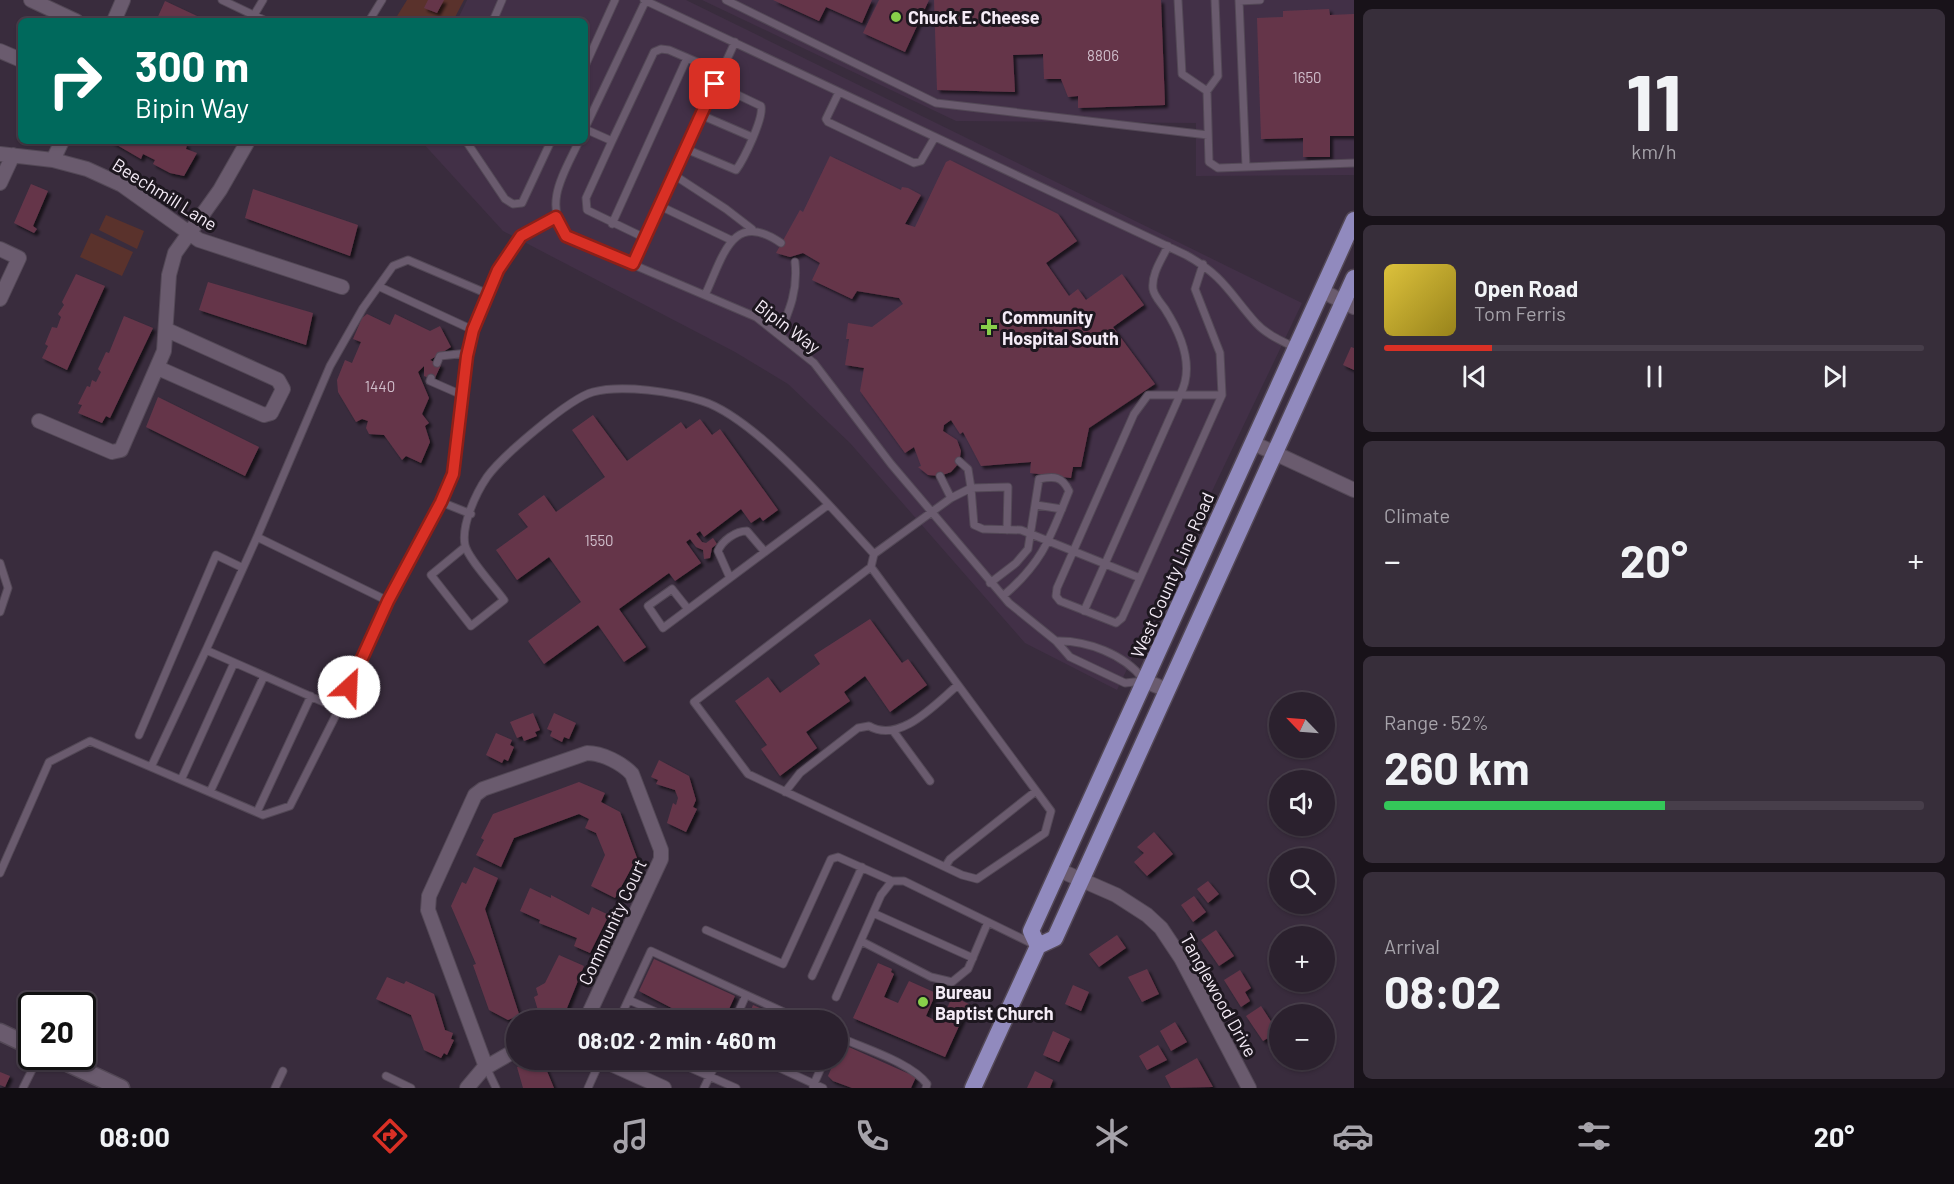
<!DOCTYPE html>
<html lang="en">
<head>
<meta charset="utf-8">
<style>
  :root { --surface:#2b212e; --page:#372e3a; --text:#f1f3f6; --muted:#a6a3aa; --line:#473e4a; --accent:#d93025 }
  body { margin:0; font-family:Barlow,sans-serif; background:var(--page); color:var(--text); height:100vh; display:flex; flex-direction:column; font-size:22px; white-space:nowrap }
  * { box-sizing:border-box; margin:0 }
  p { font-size:20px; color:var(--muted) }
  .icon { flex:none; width:33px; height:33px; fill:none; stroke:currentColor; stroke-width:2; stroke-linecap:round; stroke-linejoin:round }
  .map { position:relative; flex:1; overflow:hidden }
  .side { display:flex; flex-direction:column; gap:9px; padding:9px; background:#181219; width:600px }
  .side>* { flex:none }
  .hud { position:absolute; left:18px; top:18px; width:570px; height:126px; border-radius:9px; box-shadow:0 2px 4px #0004,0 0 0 2px var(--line); background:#00695c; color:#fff; overflow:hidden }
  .needle { width:39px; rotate:295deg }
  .fabs { position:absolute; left:1269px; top:692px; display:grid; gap:12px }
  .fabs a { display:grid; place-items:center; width:66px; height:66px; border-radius:50%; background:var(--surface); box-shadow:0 2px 4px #0004,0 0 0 2px var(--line); font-size:30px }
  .speed { position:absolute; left:18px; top:992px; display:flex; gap:12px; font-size:30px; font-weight:700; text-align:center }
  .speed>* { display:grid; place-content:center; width:78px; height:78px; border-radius:50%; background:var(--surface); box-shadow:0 2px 4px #0004,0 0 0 2px var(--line); line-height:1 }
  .speed .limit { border:3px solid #111; border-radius:9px; background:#fff; color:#111 }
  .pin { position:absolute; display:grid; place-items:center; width:51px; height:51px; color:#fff; margin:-26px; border-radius:12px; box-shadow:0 3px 9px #0006 }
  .me { position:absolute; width:66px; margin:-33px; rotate:25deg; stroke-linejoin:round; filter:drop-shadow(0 0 4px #0008) }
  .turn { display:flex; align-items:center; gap:21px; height:126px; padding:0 18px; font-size:27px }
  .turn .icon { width:78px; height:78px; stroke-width:2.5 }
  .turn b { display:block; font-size:42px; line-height:51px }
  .big { font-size:45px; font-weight:700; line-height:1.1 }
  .side .card { flex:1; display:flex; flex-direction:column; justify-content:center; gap:9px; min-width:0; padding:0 21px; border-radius:9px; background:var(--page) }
  .side .dial { align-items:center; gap:0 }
  .dial b { font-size:78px; line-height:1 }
  .song { display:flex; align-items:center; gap:18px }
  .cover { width:72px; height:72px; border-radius:9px; background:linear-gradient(135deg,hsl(50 70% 55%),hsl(50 70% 35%)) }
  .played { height:6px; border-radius:3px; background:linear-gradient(90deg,var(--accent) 20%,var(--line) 20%) }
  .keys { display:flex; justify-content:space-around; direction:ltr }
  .heat { display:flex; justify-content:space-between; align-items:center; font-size:33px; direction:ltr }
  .charge { height:9px; border-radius:4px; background:linear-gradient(90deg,#34c759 52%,var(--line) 0) }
  .trip { position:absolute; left:506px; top:1010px; width:342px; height:60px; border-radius:30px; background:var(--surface); box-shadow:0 2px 4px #0004,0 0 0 2px var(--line); font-weight:700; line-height:60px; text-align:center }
  .dock { display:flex; height:96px; justify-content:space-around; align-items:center; background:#110d12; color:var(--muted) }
  .dock .icon { width:42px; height:42px }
  .dock .selected { color:var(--accent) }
  .dock b { font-size:27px; color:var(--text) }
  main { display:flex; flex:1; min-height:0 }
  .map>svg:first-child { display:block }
</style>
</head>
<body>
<main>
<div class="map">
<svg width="1354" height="1088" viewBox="0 0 1354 1088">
  <defs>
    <filter id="shadow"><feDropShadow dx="3" dy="3" stdDeviation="1.5" flood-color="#0009"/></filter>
  </defs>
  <rect width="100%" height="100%" fill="#392c3d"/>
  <!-- built -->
  <path fill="#423047" d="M467,0H686L1302,303L1117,690L1025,643L850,443L788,384L735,352L503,231L421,141H585V21H457Z
    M702,0H1354V175L1196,176V123L956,121Z"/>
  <!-- green -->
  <path fill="#5a322c" d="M407,0H464L453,21H394Z
    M106,215L144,231L137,249L99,230Z
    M91,233L133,252L122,276L80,257Z"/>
  <!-- building -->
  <path fill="#65364a" filter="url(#shadow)" d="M428,0H444L437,13L424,8Z
    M773,0H872L862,23L826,7L819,21Z
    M879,0H929L905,52L863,33Z
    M934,0H1161L1165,105L1078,108V96L1068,97L1061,79H1044L1043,54L1013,55L1015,92L937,90Z
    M165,1L197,16L195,21H156Z
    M1329,9L1330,15L1354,14V136H1330V157H1303V138L1261,139L1257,18L1283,17V11Z
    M110,141H181L187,145L186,149L197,153L184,176L170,173L153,164L155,160L143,154L141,159Z
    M830,156L901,190L902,187L908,188L921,195L905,224L915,227L946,162L950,160L1058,214L1077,241L1046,263L1069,296L1078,289L1086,300L1122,274L1144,305L1113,327L1155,384L1089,428L1081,467H1073L1071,478L1030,473L1031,462L981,466L963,432L960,434L951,420L944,425L943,431L957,440L961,451L959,463L951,472L940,476L928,475L918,467L921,466L914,447L905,453L860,391L864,368L845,365L849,339H846L848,323L872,327L903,304L899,298L857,291L852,299L812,280L820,263L803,253L790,257L776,253L800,210L803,212Z
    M31,184L48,191L33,226L37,229L34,233L14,223Z
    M253,189L358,225L350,256L245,218Z
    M76,274L105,286L67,370L42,358L48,346L45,344L52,327L57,328L61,317L58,314L64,305L62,302Z
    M208,282L313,313L306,345L199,310Z
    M367,314L390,325L395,314L430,331L440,326L451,347L430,360L441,365L434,380L424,376V366L418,372L429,398L422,414L429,423L425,426L430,442L421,463L406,456L402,460L384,435L369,434L366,428L368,421L362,419L356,422L338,392L337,380L345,360L352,363L361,342L353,339L362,318Z
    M124,316L153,328L110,418L106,416L102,423L78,413L82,405L78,404L87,386L90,387L92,380L96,382L101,372L98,369L106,352L109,353Z
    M1351,347L1354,348V370L1343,365Z
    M158,397L259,447L245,476L146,427Z
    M593,415L627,461L681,422L686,429L700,419L712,435L720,429L778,510L763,521L760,517L751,523L741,509L704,537L700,531L696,534L702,542L706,543L713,538L717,544L712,548L710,558L704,559L703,550L696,547L690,539L686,542L701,563L675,581L669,573L619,609L646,647L624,662L598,625L544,664L528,641L581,602L549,557L517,580L496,550L528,527L518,514L544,495L556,512L605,477L572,430Z
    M870,619L902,663L908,659L927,685L890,712L865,676L844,692L850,701L806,732L817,748L780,776L761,749L767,745L735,701L768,677L780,693L820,664L814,655Z
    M533,713L540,730L535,732L537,736L524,741L522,736L517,738L510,722Z
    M554,713L576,723L569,739L564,737L562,742L550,736L552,731L547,729Z
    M496,733L512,740L510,745L514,747L508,761L504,759L502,763L486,755Z
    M659,760L689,776L696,800L693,807L697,809L686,832L667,823L673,803L676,805L678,798L675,790L656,784L658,780L651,777Z
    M579,782L605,793L601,802L620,812L637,858L615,898L591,886L605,855L596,833L585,828L589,819L579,814L514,838L501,867L476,855L484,840L481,838L493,814Z
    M1154,832L1173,854L1147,876L1134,862L1144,853L1137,847Z
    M474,867L498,878L485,909L521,1020H516V1024L513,1018L508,1020L489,1010L473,965L476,964L451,906L462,882L466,884Z
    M1208,881L1219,894L1208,903L1197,889Z
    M530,888L551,898V895L589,915L592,907L609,915L590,953L574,946L577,938L539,923L540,920L520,911Z
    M1194,896L1206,912L1193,922L1181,905Z
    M1216,930L1234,956L1219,966L1201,940Z
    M1117,935L1126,948L1099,967L1089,954Z
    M559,955L584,966L567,1008L540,1017L534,997L538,995L536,988L545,983Z
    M654,959L735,996L724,1020H698L695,1018L696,1016H687L639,991Z
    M878,963L892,969L891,972L894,974L884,997L898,1003L909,981L936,993L926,1016L941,1023L951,999L954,1001L956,998L969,1004L945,1057L853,1018Z
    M1147,969L1159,994L1142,1002L1128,977Z
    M1240,970L1251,988L1245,992L1250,1001L1241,1007L1224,980Z
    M387,977L404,984L406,981L434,994L445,1030L453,1033L451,1039L454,1040L447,1055L444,1053L441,1058L424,1050L411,1015L376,999Z
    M1073,985L1089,992L1081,1011L1065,1004Z
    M753,1005L786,1020H747Z
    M1261,1006L1278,1032L1263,1041L1246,1016Z
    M1175,1022L1187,1042L1171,1051L1160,1031Z
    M1053,1031L1070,1039L1059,1062L1043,1055Z
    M842,1044L916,1077L911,1088H852L833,1081L828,1076Z
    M1158,1045L1167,1060L1147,1070L1139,1056Z
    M1197,1058L1213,1087L1171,1088L1165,1076Z
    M542,1059L554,1088H523L517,1067Z
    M790,1059H812L808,1068L789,1062Z
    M1035,1071L1053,1080L1050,1088H1027Z
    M0,1072L10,1076L5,1087L0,1085Z"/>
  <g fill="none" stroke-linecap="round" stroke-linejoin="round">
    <defs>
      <path id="service" d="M222,0L266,21
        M644,0L1186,255C1224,276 1230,294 1256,323C1267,335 1282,341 1296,348
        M726,0L936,103L1208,135
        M1178,0L1182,74L1207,91
        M1215,0L1218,76L1207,91L1209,162L1218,168L1246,167
        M1239,0L1246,167L1354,163
        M1239,1L1260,0
        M254,15L263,0
        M369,21L382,0
        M493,21L502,0
        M585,66L615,0
        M839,92L826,119L828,122L914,163L921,161L935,137
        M701,115L752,137
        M585,128L646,0
        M585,129L612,141L586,198L587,210L645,238
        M466,141L505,199L513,204L522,203L551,141
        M579,141C564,174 543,202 566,236L756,317L814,363L891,464L1009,603L1056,641L1070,657L1125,683L1144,681
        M612,141L654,52L661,49L669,50L720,72
        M686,149L736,170C744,159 764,118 761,106L715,84
        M674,175L726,209L752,229
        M660,206L731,240
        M612,224L687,58
        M633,264L735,42
        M380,287L473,330
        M705,295C723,257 732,209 781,243
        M779,335C790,309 798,290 795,262
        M437,363L440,356L468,353
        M431,378L430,381L462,395
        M959,461L968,469L971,488L1008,487L1007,530
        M940,476L951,498
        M441,502L471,514
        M1036,505L1062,509
        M257,537L330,366L363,308L393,266L408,260L488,294L498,270L521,235L556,217
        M465,547L431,575L471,626L504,600C495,587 468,559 465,545C461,525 476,493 487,477C502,456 570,398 593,392C622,384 674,392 702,401C756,418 834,511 874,554
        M0,563L8,588L0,612
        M871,567L1051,811L1045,833L977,879L962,875L748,774L694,702L871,567L874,554L951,498L971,488L974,525L983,529L1021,530L1140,578L1222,395L1220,353L1195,289L1203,264
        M730,578L718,551C722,541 735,531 747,531L765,552
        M1140,578L1122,618L1116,623L1060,601L1056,596L1057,588L1134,414L1148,395H1180C1195,367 1181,334 1165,309C1161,303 1154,296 1153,289C1151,274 1162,259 1168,246
        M990,583L1016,563L1028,549L1039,479C1054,476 1062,476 1069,491C1050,538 1043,562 1003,596
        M388,601L441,502L453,474L467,356L473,330L488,294
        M688,609L672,589L648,606L663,628L828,505
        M1084,611L1180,395H1222
        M1056,641C1086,640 1124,654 1143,679
        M206,650L257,537L388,601L339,709
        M894,732L930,781
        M139,735L216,555L243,568
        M181,780L234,663
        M210,792L264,676
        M785,792L800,773L858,728L869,726C900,744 935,704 958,685
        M257,812L311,696
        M945,867L950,859L1036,791
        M0,873L49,762L90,741L263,815L290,806L339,709L206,650L151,767
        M873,913L973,958
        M706,930L783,964L831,859L838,857L892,881
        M861,941L931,977L952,982L968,969L988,922
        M812,976L862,867
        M836,997L881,895L892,881H904L1033,944
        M629,1000L674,1020
        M619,1020L651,951L801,1020
        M735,1020L746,995
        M837,1036C862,1048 911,1062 927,1084L926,1088
        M670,1059L736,1088
        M760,1059L823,1088
        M486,1067L496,1088
        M386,1076L411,1088
        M813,1086L825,1059
        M23,1088L39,1056
        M275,1088L283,1071
        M588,1088L601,1059
        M704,1088L718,1059"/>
      <path id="minor" d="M31,0L76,21
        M114,21L123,0
        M0,51L21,60
        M0,154L53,160L87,169L122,185L199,240L342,287
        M53,160L62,141
        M0,183L13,155
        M0,249L19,258L0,299
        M1322,291L1354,307
        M158,368L264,415L271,413L283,389L278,380L167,330
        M39,421L112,452L121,450L164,351L169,275L175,253L220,190L248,141
        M1253,443L1354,490
        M1145,681L1167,690
        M1059,870L1116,895L1147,915L1161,928L1181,958L1249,1088
        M600,1059L664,1088
        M486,1067L428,910L429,896L475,795L483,789L587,753C602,753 622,763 632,774L661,850V859L586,1020
        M467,1088L483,1069L516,1050"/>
      <path id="tertiary" d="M0,1032L32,1047
        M52,1056L121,1088"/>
      <path id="primary" d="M1038,946L1031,931L1354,220
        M973,1088L1038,946L1055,938L1354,278"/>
    </defs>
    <!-- service casing -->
    <use href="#service" stroke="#534856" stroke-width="9"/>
    <!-- minor casing -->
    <use href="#minor" stroke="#534856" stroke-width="16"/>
    <!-- tertiary casing -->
    <use href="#tertiary" stroke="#534856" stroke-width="19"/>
    <!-- primary casing -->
    <use href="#primary" stroke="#534856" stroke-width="19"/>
    <!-- service -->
    <use href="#service" stroke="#6a5b6e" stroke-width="7"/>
    <!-- minor -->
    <use href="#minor" stroke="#6a5b6e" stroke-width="14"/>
    <!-- tertiary -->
    <use href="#tertiary" stroke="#6a5b6e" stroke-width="16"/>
    <!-- primary -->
    <use href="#primary" stroke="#918abe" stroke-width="16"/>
  </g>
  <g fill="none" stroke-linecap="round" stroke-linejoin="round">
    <defs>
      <path id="route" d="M349,687L388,601L441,502L453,474L467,356L473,330L498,270L521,236L556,217L566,236L633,264L715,84"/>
    </defs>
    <!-- route casing -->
    <use href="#route" stroke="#8d1f18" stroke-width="15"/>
    <!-- route -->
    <use href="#route" stroke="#d93025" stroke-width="10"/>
  </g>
  <!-- markers -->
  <g fill="#88cf4a" stroke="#1d171f" stroke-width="2">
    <circle cx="896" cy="17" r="6"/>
    <path d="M986 318h6v6h6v6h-6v6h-6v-6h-6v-6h6z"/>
    <circle cx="923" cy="1002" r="6"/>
  </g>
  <g text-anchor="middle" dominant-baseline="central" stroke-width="6" stroke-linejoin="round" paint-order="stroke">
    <!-- number labels -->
    <g font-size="15" fill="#d0becb">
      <text x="1103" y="55">8806</text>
      <text x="1307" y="77">1650</text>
      <text x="380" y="386">1440</text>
      <text x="599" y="540">1550</text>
    </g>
    <!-- poi labels -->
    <g font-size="18" font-weight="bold" fill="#f4ebf6" stroke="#1d171f" text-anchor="start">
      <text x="908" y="17">Chuck E. Cheese</text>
      <text x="1002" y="317">Community<tspan x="1002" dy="21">Hospital South</tspan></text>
      <text x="935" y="992">Bureau<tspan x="935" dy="21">Baptist Church</tspan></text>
    </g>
    <!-- street labels -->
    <g font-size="18" fill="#f4ebf6" stroke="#1d171f">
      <text transform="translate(165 194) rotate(32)">Beechmill Lane</text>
      <text transform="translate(788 326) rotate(37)">Bipin Way</text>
      <text transform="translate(1172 575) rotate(-66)">West County Line Road</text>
      <text transform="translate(612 922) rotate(-65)">Community Court</text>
      <text transform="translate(1219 995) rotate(61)">Tanglewood Drive</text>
    </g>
  </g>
</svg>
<div class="fabs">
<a><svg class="needle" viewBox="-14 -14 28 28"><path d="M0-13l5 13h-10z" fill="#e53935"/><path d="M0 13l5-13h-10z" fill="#a6a3aa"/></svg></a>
<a><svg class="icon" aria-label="sound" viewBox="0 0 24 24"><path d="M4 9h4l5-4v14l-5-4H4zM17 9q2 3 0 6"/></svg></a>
<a><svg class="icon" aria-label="search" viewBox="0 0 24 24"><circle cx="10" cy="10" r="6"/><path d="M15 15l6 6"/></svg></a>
<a>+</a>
<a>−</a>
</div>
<div class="speed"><div class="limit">20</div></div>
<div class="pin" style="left:715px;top:84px;background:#d93025"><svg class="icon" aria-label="arrive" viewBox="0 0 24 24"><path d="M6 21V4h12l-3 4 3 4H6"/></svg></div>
<svg class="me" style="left:349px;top:687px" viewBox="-20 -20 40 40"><circle r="19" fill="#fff"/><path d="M0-13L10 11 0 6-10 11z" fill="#d93025"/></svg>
<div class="trip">08:02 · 2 min · 460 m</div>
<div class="hud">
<div class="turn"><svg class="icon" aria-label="right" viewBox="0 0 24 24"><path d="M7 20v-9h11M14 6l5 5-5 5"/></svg><div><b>300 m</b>Bipin Way</div></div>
</div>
</div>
<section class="side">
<div class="card dial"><b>11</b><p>km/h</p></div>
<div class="card">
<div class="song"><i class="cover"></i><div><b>Open Road</b><p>Tom Ferris</p></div></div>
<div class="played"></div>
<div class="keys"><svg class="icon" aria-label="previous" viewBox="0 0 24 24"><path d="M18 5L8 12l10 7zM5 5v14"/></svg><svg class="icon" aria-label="pause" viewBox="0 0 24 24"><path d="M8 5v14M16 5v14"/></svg><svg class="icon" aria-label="next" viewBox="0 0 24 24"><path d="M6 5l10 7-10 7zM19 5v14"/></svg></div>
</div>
<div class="card"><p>Climate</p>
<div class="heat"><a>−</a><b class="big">20°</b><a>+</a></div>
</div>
<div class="card"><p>Range · 52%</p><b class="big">260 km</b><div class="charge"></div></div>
<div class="card"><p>Arrival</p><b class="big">08:02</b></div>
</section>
</main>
<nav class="dock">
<b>08:00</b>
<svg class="icon selected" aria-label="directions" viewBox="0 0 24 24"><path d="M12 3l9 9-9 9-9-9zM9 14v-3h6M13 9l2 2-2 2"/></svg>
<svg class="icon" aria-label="music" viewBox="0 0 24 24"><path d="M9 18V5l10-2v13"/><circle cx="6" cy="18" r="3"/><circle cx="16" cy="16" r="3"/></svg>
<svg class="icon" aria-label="phone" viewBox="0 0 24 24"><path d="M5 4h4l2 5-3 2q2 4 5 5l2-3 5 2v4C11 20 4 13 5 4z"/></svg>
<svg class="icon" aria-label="climate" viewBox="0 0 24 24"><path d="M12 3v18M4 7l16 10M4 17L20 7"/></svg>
<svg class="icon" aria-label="car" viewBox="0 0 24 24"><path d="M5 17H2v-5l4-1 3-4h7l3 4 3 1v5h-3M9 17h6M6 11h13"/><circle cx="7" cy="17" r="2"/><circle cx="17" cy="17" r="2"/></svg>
<svg class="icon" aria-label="filters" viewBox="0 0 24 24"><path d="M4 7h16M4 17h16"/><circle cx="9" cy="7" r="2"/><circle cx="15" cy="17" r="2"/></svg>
<b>20°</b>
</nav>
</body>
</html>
